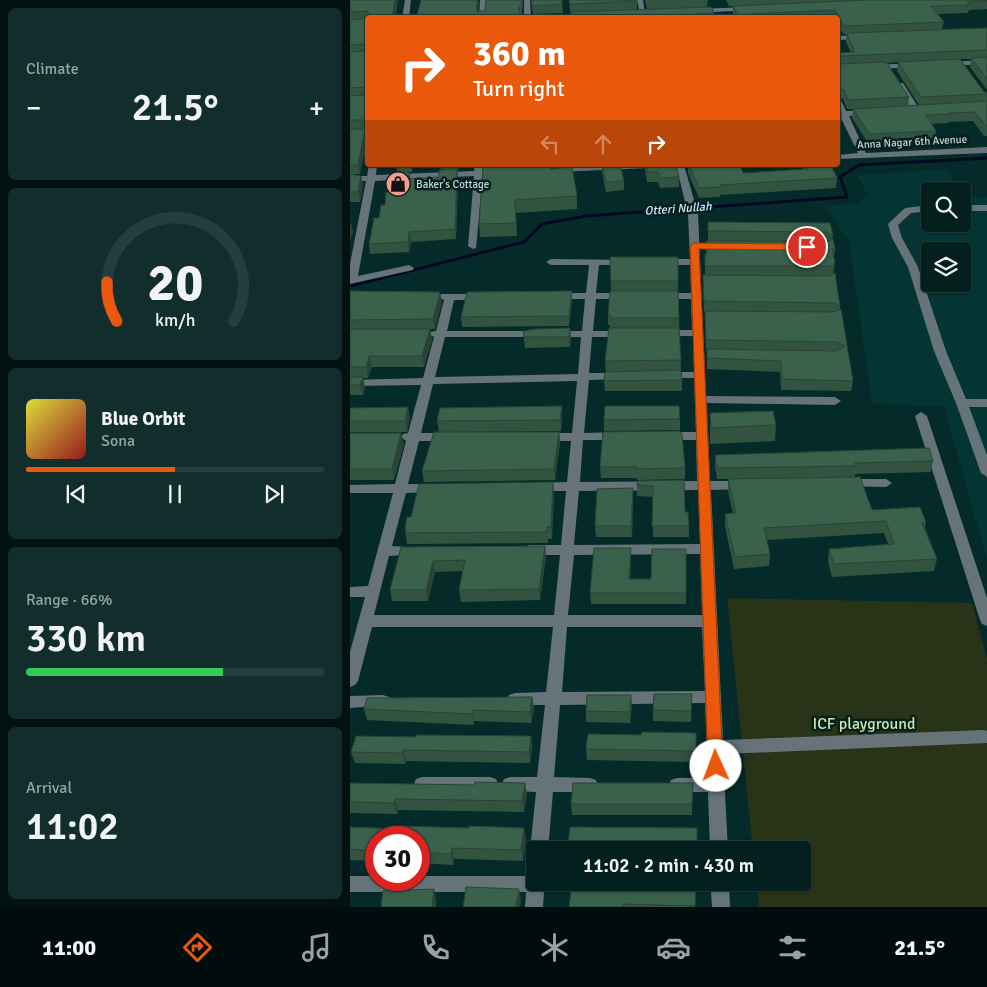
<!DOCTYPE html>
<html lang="en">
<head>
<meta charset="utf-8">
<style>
  :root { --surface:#03201f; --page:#112d2c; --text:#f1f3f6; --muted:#97a3a4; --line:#243e3d; --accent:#ea580c }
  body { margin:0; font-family:Signika,sans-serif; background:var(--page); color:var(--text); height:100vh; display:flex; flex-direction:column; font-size:19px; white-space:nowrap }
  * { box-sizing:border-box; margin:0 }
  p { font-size:16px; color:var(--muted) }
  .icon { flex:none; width:28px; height:28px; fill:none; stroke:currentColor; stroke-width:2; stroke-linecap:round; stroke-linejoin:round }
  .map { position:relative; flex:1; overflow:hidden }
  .side { display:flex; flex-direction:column; gap:8px; padding:8px; background:#021211; width:350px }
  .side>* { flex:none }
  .guide { position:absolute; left:15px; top:15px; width:475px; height:152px; border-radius:5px; box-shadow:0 1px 4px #0004,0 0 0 1px var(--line); background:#ea580c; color:#fff; overflow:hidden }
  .fabs { position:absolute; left:571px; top:182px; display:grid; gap:10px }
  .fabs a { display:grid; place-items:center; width:50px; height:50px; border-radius:5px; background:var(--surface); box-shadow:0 1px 4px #0004,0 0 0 1px var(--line); font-size:25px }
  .speed { position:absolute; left:15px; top:826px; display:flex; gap:10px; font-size:25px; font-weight:700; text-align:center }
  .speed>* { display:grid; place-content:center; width:65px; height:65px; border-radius:50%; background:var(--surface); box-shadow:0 1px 4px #0004,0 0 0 1px var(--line); line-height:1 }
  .speed .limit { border:8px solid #d22; background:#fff; color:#111 }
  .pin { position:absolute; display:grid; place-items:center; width:42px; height:42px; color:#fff; margin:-21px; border:2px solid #fff; border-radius:50%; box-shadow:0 1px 5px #0007 }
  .me { position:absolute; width:55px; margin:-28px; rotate:358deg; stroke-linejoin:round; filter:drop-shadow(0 0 4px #0008) }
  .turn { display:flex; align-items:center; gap:18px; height:105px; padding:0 25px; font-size:22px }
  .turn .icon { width:65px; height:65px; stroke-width:2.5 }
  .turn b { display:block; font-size:35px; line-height:42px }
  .lanes { display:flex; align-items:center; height:48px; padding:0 25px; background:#0003; justify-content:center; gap:25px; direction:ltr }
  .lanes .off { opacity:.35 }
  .big { font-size:38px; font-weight:600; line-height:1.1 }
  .side .card { flex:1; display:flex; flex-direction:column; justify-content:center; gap:8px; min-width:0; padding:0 18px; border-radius:8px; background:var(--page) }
  .side .dial { align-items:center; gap:0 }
  .dial svg { height:130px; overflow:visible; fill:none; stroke:var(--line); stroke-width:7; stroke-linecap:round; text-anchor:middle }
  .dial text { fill:var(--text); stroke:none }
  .song { display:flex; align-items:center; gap:15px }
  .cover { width:60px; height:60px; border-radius:8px; background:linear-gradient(135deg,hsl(60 70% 55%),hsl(0 70% 35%)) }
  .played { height:5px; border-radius:2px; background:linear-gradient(90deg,var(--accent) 50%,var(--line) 50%) }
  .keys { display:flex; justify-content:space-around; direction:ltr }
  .heat { display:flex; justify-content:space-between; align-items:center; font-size:28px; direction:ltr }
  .charge { height:8px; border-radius:4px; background:linear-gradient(90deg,#34c759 66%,var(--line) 0) }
  .trip { position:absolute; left:176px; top:841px; width:285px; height:50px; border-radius:5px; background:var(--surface); box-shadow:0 1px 4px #0004,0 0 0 1px var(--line); font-weight:600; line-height:50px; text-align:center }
  .tab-bar { display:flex; height:80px; justify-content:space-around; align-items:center; background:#010d0c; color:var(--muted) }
  .tab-bar .icon { width:35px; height:35px }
  .tab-bar .on { color:var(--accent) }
  .tab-bar b { font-size:22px; color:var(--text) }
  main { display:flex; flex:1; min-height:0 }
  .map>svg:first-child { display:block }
</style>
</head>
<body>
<main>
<section class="side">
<div class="card"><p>Climate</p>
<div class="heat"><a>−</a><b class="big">21.5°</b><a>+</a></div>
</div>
<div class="card dial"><svg viewBox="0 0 100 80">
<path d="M14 69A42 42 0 1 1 86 69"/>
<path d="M14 69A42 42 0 0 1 8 45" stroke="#ea580c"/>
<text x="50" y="56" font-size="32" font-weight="700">20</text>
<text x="50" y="72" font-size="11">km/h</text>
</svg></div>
<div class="card">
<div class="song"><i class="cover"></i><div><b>Blue Orbit</b><p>Sona</p></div></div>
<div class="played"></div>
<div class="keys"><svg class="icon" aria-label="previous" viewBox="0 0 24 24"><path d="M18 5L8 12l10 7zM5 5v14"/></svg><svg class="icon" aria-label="pause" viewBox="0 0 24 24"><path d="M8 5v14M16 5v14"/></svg><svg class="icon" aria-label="next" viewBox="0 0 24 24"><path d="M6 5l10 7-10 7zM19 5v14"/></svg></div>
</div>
<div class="card"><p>Range · 66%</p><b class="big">330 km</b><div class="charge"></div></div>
<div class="card"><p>Arrival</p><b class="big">11:02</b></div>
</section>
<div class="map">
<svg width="637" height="907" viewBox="0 0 637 907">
  <rect width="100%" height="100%" fill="#042a29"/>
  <!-- built -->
  <path fill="#043534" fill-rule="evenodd" d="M597,169L611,191H580V224H612L613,193L616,198L637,197V559L594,407L522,403L499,241L475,206L510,203L518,195L507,175ZM580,251H612V284H580Z"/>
  <!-- green -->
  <path fill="#293318" d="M377,598L622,603L637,659V907H409L406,883L452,882V850H403Z"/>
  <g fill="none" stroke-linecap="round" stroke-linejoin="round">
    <!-- stream -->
    <path stroke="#000821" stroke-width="3" d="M0,286L174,242L192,224L236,216L497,197L490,177L509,165L637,158"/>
    <!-- minor -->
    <path fill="#66747a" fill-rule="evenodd" d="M55,0H61L59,18H52Z
      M130,0H136L135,18H129Z
      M174,0H180L181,16L239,13L242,15L230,18H173L174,16Z
      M287,0H293L295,14L290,13Z
      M399,7L401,8V10L346,13L343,11L346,9Z
      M512,35L516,37L515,39L488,40V36Z
      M637,60V64L597,66L593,64L597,62Z
      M565,63H568V67L488,71V67Z
      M547,83H553L570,110L569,112H563L546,85Z
      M488,100H491L496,111L518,110L522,112L518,114L499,116L516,153L637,147V153L488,159V155L508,153L489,114Z
      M0,131H18V136L0,137Z
      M19,165H27L26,175L124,171L125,165H133V170H153V174L133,175L126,248L123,249L118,246L124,176L25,181L8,276L59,265L64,268L63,270L0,284V264L16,181L0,182V176H17Z
      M239,165H304L300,168L207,172L203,169L207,166Z
      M326,165H334L348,214L356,396L485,397L491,401L485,405L357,403L360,481H393L399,485L393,489L361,490L373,740L634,730L637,731V743L373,754L378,850H360L358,792H327L321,790L319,785L321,780L327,778H358L355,703L210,705L204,777L240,778L246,780L248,785L246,790L240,792H203L198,850H185V856L180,850L186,792L160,791L154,789L152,784L154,779L160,777H187L195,705H165L159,703L157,699L159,695L165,693L196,692L203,627H22L8,681L5,685L0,687V652L15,597H0V587L18,586L43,493H0V485L45,484L56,441L51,437L53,434L58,433L71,385L0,386V380L73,378L84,337L78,334L79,332L86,331L94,300L87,297L92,294H132L137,297L132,300H104L97,331H232L235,299H205L200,296L205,293H236L239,265H201L196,262L201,259L281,260L282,262L277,265H249L246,293H275L280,296L275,299H246L243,331H275L280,334L275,337H242L239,373H269L275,376L269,379L239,380L234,433L269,432L275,436L269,440H233L230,482L347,481L346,440H317L311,436L317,432H346L344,378H314L308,375L314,372H344L343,336H313L308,333L313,330H342L341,299H312L307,296L312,293H341L340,265H312L307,262L312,259H340L338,214ZM95,337H231L228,374L85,377ZM227,381L222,433H192L186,437L192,441H221L217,482L186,483L180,487L186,491H216L211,545H179L174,547L172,550L174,553L179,555H210L204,615H24L39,556L71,554L73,551L71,548L42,546L56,493L83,492L89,488L83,484H58L69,441H99L105,437L99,433H71L83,384ZM348,490L350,544L224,545L229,491ZM350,554L352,615H218L224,555ZM217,627H352L355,691L212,692Z
      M580,205V211L561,213L548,225L552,238L568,267L596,351L616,399H637V407H619L637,455V477L631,473L606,403L584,351L558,267L542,238L538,224L555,208Z
      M612,205H637V211H612Z
      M571,412L577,416L637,598V626L632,624L630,620L565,416Z
      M496,479H536L542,483L536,487L491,486L490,483L491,480Z
      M33,695L39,697L41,701L39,705L0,708V696Z
      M72,777H140L146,779L148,784L146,789L140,791H72L66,789L64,784L66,779Z
      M185,874V882H379L380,907H362L361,892H194L193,907H175L176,892H0V876H26V880H69V876H181Z"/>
  </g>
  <!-- wall -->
  <path fill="#325340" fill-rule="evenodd" d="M0,0H48L45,18H18V129H15L17,138L10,174H0Z
    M173,0L172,15L128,11H135Z
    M181,0H212L213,13L183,14Z
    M219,0L287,1V9H297L295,0H358L357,7L364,13V18H221Z
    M376,0H637V9L619,10L618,13L588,14L594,22L592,29L637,28V90L620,67L621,59H610L634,92L637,93V136H634L623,121L598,122V123L582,124L586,131L585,140L518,143L502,118L503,109H497L493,99L488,98V105L492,114L491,123H488V53H501L496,42V34H493L488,24V18H385L383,14V6H379ZM548,62L547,71L569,105L558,106L559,97L537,63Z
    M46,165H62V172H47Z
    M90,165H109L108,170H107L108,179L106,239L61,242L59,252L20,254L19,244L35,205L43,192L59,172L61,179L89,177L91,170Z
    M174,165H202L201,169L227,196V209L166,213L167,236L130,237L129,224Z
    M252,165H270L274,181V190L256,192L252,172Z
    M295,165H326L329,177V187L310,188L308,182H297L295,170Z
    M338,165H390L393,173L453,169L451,165H481L487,178L486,188L370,195V197L349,198L338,173Z
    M0,174L11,176L13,185L10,202H0Z
    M358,222L480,223L483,235L482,239L485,249L484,258L485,263L483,274L490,306V309L503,381L501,391L431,390L430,372L357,369V350H356L355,311H354L353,285V275H355V254H356L358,241Z
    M260,257H328V291L331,370L256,372L255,361L260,328V325H258V315L261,291Z
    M0,291L92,302L85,329H62H80L82,340L74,367H22L18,378H13L15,388L13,395H0Z
    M222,301L219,326L112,327L111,317Z
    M220,328L221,339L220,347L175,348L173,331Z
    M332,380V391H255L254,381Z
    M0,408L60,418L57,432H0Z
    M360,413L426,425L425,441L360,444Z
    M212,417L211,431L100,432H209L210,443L205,480L74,482L72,471L89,432L87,421Z
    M330,419V430L254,431V420Z
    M253,432L335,468V479L287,480V478H251L250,467Z
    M0,433L54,444L44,480H0Z
    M365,455L583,461L581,472L505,474V477L522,510L576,522L575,528L587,559L584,571L482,577L478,561L479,549L538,544L534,533L417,540L420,554L419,566L384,569L375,526V514H383L378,491V479H367L365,466Z
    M334,480L335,512L339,526V537H303V497L287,496V481Z
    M204,493L202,539H198V543L57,544L55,528L61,517Z
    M283,499L282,537H246L245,526Z
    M195,546L196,557L190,600L111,602L109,590L113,571L85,572L78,601H42L40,590L51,547Z
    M281,548L280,579H301L336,549V604H241L240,593Z
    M342,694L341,722L303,721V710Z
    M182,697L184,708L181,723L124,721V725L17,720L14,709Z
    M282,706L280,723L236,722V711Z
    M346,733L345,762L237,760L236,749L291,735Z
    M181,736L182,747L180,763L56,761L55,764L5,763L1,752Z
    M0,783L124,785L177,794L174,812L48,810L47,814L0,813Z
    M343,783L342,815H222L221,804Z
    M0,827L176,839L173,861L104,859L103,865L69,863V838H26V861L0,860Z
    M347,828V850H218V845Z
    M346,886L345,907H219Z"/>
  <!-- shaded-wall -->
  <path fill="#294434" d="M45,0H48L45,18H42Z
    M127,0H129L128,18L127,11Z
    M15,129L17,138L10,174L8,165Z
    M107,169L108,179L106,239L105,229Z
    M11,176L13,185L10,202L8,192Z
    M165,200L166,213L167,236L166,223Z
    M1,222L3,232L0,242V226Z
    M59,232L61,242L59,252L58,242Z
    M222,291V301L219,326V316Z
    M90,292L92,302L85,329L83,319Z
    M220,328L221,339L220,347L219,337Z
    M80,329L82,340L74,367L72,356Z
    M19,356L22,367L18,378L16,367Z
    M13,377L15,388L13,395L10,385Z
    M212,406V417L211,431L210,420Z
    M58,407L60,418L57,432L55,421Z
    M209,432L210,443L205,480L204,469Z
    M51,433L54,444L44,480L42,469Z
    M203,482L204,493L202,539L201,527Z
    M283,488V499L282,537L281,526Z
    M195,546L196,557L190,600L189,589Z
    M281,548V559L280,590L279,579Z
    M83,561L85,572L78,601L76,590Z
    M281,695L282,706L280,723V712Z
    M182,697L184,708L181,723L180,712Z
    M122,710L124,721V725L122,714Z
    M181,736L182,747L180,763L179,752Z
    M53,750L56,761L55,764L52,753Z
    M175,783L177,794L174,812L172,801Z
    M45,799L48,810L47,814L44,803Z
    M174,828L176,839L173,861L171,850Z
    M102,848L104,859L103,865L101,854Z
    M84,889L86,899V907H82Z
    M169,889L171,899L170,907H166Z"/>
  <!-- building -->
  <path fill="#3a614b" stroke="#294434" d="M0,0H45L42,18H18L19,13L17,11L0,12Z
    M71,0H127V11H135L136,0H172L171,6L169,7L170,18H63V16L67,15Z
    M182,0H212V4L182,6Z
    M219,0H286L287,1L220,4Z
    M517,0H637V1L617,2L620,5L581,6L594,22L494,26L485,10L399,14L401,18H389L383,6Z
    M361,7L364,13L345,14L346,18H222L221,12Z
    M18,18V45L17,44L0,45V20Z
    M637,28V50L489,56L488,60V53L505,52L497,34L499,33Z
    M18,51V88L16,87L0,88V52Z
    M637,57V79L621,58Z
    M610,59L634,92L637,93V94L571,97L548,62Z
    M536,62L559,97L498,100L494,90L489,89L488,91V63L489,64Z
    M18,95L17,120H0V96Z
    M488,98V105L492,114H488Z
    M637,101V126H636L625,112L599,113V114L576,115L586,131L519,134L503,109Z
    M0,129H15L8,165H0Z
    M174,165H201V169L222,167L227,196L165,200L166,223L129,224L133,167Z
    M252,165H270L274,181L256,182Z
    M296,165H326L329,177L310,178L308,172H297Z
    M339,165H390L393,173L458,169L456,165H481L487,178L370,185L371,187L349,188Z
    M107,169L105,229L59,232L58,242L19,244L24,218H29L31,205H35L36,192H43L45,172H59V179L89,177V170Z
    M0,174L11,176L8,192H0Z
    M358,222L480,223L483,235L477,232L358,231Z
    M483,239L485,249H482L485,263H483L484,269L480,266H355V254H357L356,241L477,242Z
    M260,257H328V281H261Z
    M485,273L490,306L484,303L354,301L353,275L480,276Z
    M0,291L90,292L83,319L0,320Z
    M222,291L219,316L111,317L117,292Z
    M260,291H328L329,318H260V315H258Z
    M491,309L503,381L432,379L431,361L357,358V349L487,351L495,346L487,342L356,340L355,311L484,312Z
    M220,328L219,337H174L173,331L186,329Z
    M259,328H329L331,360L255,361Z
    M0,329H80L72,356H19L16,367H0Z
    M331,370L332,380L254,381L255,372Z
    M0,377H13L10,385H0Z
    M212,406L210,420L87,421L90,408Z
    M255,406H329L330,419L254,420Z
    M58,407L55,421H0V408Z
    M423,411L426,425L361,428L360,413Z
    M330,431L332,434L335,468L287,469V467H250L253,432Z
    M84,432H209L204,469L72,471Z
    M0,433H51L42,469H0Z
    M579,448L583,461L505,463L506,466L367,468L365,455Z
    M510,477L522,510L570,507L576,522L572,523L587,559L484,564L479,549L544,544L536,521L414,528L420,554L385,557L375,514L386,513L378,479Z
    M334,480L335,512H338L339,526H302L303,486L287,485V481Z
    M203,482L201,527H197V532L55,533L56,528H55L57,517H61L69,484Z
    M283,488L281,526H245L247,489Z
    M195,546L189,589L109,590L115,560L83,561L76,590H40L51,547Z
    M244,548H281L279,579H301L302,549H336V593H240Z
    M304,694H342L341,711L303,710Z
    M237,695H281L280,712L236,711Z
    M182,697L180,712L122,710V714L14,709L17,698Z
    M292,732L346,733V751L236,749L238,734L291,735Z
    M66,735L181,736L179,752L53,750L52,753L1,752L6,736L66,737Z
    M125,782L175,783L172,801L45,799L44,803L0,802V783L124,785Z
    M223,783H343L342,804H221Z
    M51,826L119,828V826L174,828L171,850L102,848L101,854L69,852V838H26V851L0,849V827L50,829Z
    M220,827L347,828V848L218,845Z
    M222,884L346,886L345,906L274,904L273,907H219Z
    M116,887L169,889L166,907H113Z
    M84,889L82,907H31L33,891Z"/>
  <!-- route -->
  <path fill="#ea580c" stroke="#983908" d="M344,243L457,244L461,247L457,250L349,249L373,766L371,771L366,773L360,771L358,766L340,246Z"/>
  <!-- icons -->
  <defs>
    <symbol id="shop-disc" viewBox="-11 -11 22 22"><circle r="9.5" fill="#f59c91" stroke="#041f1e"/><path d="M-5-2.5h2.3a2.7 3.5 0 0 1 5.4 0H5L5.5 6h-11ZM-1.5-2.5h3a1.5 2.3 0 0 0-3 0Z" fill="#111"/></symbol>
  </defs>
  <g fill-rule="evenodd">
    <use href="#shop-disc" x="34" y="170" width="28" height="28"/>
  </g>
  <g text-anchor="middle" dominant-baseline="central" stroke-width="5" stroke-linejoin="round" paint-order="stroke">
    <!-- far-street labels -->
    <g font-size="11" fill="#c4d7d6" stroke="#041f1e">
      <text transform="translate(562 142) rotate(-3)">Anna Nagar 6th Avenue</text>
    </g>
    <!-- far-poi labels -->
    <g font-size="11" fill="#c4d7d6" stroke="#041f1e" text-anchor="start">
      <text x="66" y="184">Baker's Cottage</text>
    </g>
    <!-- far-water labels -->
    <g font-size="12" font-style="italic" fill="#d4e5fb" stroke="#041f1e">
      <text transform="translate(328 209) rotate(-4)">Otteri Nullah</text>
    </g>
    <!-- near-park labels -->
    <g font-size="16" fill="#cde6a5" stroke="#041f1e">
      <text x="514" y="724">ICF playground</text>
    </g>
  </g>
</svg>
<div class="fabs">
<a><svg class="icon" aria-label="search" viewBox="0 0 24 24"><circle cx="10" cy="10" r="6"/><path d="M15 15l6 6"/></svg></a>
<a><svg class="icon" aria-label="layers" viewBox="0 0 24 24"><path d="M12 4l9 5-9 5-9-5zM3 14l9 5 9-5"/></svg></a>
</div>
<div class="speed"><div class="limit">30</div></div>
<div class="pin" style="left:457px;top:247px;background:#d93025"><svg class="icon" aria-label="arrive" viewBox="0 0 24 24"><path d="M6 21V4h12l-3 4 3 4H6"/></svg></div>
<svg class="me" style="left:366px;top:766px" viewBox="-20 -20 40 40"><circle r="19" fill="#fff"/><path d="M0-13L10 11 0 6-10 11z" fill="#ea580c"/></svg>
<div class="trip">11:02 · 2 min · 430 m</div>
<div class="guide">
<div class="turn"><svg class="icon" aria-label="right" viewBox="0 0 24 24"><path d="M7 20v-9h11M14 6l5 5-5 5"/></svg><div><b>360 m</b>Turn right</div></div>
<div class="lanes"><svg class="icon off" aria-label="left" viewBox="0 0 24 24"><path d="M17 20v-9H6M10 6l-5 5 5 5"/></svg><svg class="icon off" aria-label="ahead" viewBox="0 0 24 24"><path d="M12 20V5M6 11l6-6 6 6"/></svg><svg class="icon" aria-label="right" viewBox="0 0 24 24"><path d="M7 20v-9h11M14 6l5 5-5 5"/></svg></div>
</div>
</div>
</main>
<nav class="tab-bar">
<b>11:00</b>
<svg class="icon on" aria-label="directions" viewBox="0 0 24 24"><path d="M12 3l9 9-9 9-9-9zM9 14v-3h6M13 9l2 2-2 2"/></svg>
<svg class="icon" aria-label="music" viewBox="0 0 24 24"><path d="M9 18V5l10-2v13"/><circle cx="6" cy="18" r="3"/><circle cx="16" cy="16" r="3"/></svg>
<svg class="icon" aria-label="phone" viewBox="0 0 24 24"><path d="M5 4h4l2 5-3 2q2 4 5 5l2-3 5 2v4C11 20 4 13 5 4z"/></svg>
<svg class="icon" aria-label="climate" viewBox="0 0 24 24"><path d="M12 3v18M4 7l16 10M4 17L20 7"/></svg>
<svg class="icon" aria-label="car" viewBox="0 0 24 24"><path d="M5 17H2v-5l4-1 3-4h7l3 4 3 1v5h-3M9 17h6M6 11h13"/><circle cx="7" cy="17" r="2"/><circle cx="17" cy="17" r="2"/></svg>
<svg class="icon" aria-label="filters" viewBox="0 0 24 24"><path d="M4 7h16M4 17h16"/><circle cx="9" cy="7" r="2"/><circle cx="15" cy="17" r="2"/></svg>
<b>21.5°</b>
</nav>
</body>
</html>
